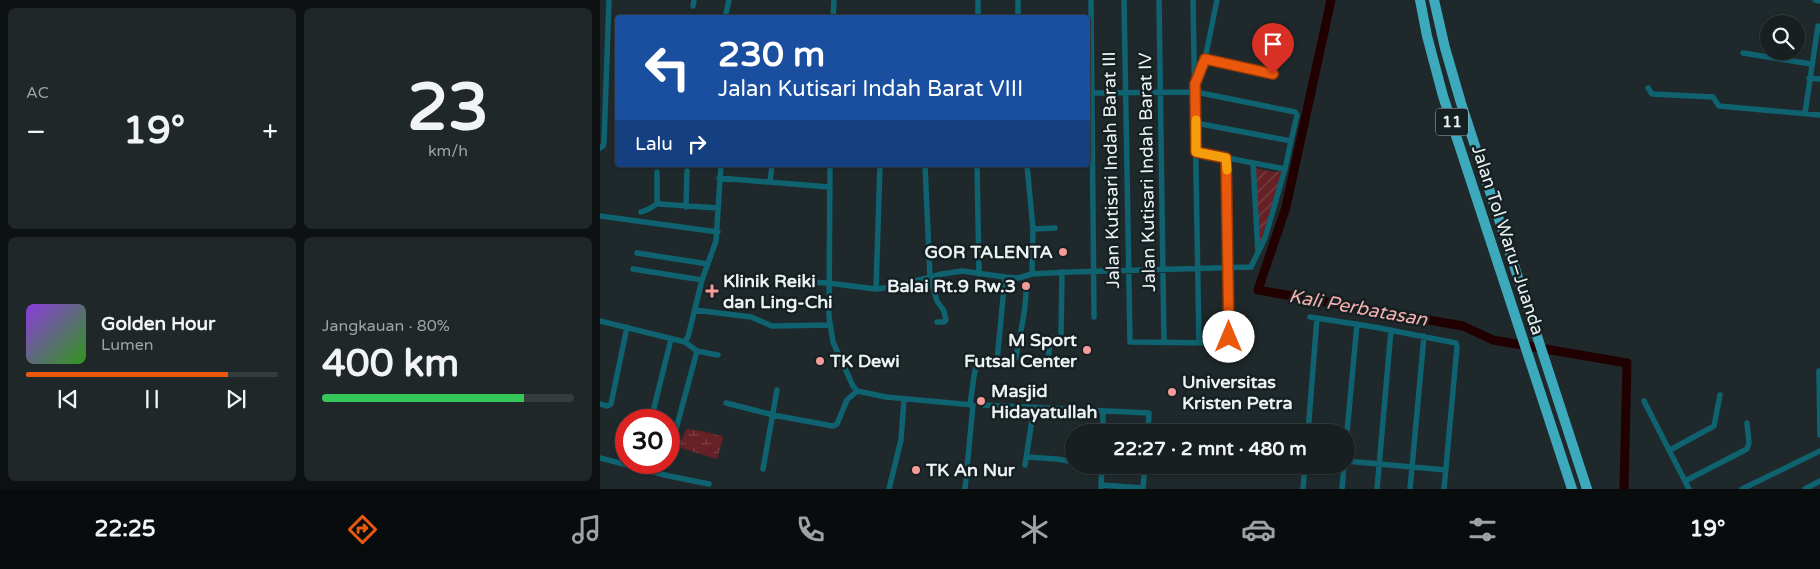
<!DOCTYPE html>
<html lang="id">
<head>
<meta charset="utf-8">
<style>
  :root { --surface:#171f20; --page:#202729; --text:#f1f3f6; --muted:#9ea2a5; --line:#363d3e; --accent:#ea580c }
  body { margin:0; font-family:"Varela Round",sans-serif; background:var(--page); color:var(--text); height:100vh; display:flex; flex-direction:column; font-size:19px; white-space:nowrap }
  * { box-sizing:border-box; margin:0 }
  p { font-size:16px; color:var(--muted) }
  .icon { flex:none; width:28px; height:28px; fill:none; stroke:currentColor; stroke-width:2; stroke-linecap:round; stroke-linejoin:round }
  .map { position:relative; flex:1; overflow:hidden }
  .details { display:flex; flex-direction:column; gap:8px; padding:8px; background:#0d1112; width:600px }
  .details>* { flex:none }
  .guide { position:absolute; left:15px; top:15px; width:475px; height:152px; border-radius:5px; box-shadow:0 1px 4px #0004,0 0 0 1px var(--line); background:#1a4fa0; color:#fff; overflow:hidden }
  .fabs { position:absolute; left:1160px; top:15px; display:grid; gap:10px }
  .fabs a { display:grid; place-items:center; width:45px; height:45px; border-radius:50%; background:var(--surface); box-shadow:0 1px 4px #0004,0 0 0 1px var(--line); font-size:25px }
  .speed { position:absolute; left:15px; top:409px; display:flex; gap:10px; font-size:25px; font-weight:700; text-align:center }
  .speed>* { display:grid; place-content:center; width:65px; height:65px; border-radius:50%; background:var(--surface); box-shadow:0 1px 4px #0004,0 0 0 1px var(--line); line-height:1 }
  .speed .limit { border:8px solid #d22; background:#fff; color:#111 }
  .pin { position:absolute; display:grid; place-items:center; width:42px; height:42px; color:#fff; margin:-51px -21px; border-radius:50% 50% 50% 0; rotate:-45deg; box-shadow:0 0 5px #0007 }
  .pin .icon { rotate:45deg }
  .me { position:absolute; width:55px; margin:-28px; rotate:0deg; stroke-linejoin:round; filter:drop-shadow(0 0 4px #0008) }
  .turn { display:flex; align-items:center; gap:18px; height:105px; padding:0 20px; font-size:22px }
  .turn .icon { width:65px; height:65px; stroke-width:2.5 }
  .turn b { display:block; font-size:35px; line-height:42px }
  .then { display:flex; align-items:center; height:48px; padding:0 20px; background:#0003; gap:10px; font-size:19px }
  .big { font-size:38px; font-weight:700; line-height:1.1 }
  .details .widget { flex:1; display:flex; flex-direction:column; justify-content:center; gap:8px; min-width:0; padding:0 18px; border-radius:8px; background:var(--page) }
  .details .dial { align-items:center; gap:0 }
  .dial b { font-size:65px; line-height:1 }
  .song { display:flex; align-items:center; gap:15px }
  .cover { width:60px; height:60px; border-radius:8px; background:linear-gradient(135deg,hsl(270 70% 55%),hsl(110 70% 35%)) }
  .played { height:5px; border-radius:2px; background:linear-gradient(90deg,var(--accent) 80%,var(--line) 80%) }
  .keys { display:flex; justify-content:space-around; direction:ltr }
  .heat { display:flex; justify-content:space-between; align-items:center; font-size:28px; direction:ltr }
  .charge { height:8px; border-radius:4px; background:linear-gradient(90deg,#34c759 80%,var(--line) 0) }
  .details .tiles { flex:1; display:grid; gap:8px; grid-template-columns:repeat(2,1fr) }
  .trip { position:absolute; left:465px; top:424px; width:290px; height:50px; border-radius:25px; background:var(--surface); box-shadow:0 1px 4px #0004,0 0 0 1px var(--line); font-weight:700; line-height:50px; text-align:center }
  .tab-bar { display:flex; height:80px; justify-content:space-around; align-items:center; background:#090c0d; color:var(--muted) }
  .tab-bar .icon { width:35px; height:35px }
  .tab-bar .selected { color:var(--accent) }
  .tab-bar b { font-size:22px; color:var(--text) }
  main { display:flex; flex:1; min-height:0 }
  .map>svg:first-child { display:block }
</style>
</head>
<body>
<main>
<section class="details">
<div class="tiles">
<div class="widget"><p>AC</p>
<div class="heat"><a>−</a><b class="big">19°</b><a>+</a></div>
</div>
<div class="widget dial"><b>23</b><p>km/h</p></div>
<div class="widget">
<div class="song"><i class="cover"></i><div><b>Golden Hour</b><p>Lumen</p></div></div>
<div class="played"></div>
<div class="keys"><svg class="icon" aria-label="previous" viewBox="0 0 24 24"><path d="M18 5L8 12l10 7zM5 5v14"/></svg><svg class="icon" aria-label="pause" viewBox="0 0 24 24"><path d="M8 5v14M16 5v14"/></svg><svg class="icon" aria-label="next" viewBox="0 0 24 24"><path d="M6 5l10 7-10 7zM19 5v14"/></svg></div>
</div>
<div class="widget"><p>Jangkauan · 80%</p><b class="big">400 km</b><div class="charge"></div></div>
</div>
</section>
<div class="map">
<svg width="1220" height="489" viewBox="0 0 1220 489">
  <defs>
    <pattern id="wetland-marsh" width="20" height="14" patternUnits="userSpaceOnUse" patternTransform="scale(1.25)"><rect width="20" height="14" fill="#652125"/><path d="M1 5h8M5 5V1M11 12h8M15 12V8" fill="none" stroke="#7b4245"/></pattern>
    <pattern id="garden-furrows" width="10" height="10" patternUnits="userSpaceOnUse" patternTransform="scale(1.25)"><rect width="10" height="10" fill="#652125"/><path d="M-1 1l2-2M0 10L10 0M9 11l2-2" fill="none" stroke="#7b4245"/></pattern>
  </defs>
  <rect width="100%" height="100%" fill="#1f292b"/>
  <!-- wetland -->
  <path fill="url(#wetland-marsh)" d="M86,429L101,431L122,436L123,438L117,459L78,447L71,448L69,452V442L80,444Z"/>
  <!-- garden -->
  <path fill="url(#garden-furrows)" d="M654,168L675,172L682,171L660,245Z"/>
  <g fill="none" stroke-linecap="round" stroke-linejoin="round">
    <!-- river -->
    <path stroke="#210002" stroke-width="9" d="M731,0L686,207L658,290L863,326L893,340L1027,363L1024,489"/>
    <!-- minor -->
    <path stroke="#0f626f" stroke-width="5.5" d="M418,0V18
      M491,0L494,317
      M524,0L530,342L616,343L626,342L628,340L626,158
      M559,0L564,343
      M593,0L599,343
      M1215,0L1220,1
      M93,6L94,0
      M125,18L129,0
      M233,18L234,0
      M378,18V0
      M1143,53L1211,64
      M605,59L673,74
      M1209,78L1220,79
      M597,80L605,59L617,0
      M1048,88L1052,94L1113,97L1119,106L1220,115
      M492,93L596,92L695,112L697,115L691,141L596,123
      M1205,113L1218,26
      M0,148L3,146L4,142L9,0
      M596,152L685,169L691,141
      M653,163L658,253
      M230,165L229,317L233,342L253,386L257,391
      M325,165L330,277L337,301L344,311L346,320L344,322H337
      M377,165L379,274
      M427,165L433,229L432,274
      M57,172V201L59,204L118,208
      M119,178L229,187
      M170,182L172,165
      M86,207L87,171
      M41,212L49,209L58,203
      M0,216L118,232
      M433,229L455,228
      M37,253L108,264
      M33,269L102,280
      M178,280L228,283L276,289L291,287L342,274L362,271L405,277L418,278L432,274L470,272L651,267L665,238L685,169
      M276,289L280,165
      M95,310L151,317L172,326L230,325
      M710,317L774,327L856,343L857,347L844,489
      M0,321L85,342
      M85,342L88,337L102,280L116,241L121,165
      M85,342L97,351L118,355
      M416,358C419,334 427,312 426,287
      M397,361L405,277
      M448,363L450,339L461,336L462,272
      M1219,371L1220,435
      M257,391L286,397L373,405L365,489
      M1044,401L1089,489
      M126,403L173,415L233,426L237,424L247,400L257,391
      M0,404L7,406L11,404L27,327
      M370,405L374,376L377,361
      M384,405L549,413L548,432
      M503,411V432
      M51,420L71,339
      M708,432L717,318
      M75,433L97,351
      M746,443L757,324
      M1070,450L1114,426L1120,395
      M427,457L457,459L474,462
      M0,458L69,476L109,484
      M746,461L846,470
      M425,465L434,407
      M487,465L502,469
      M163,469L177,390
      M1085,481L1147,449L1149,443L1147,423
      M501,485L543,488L545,465
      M501,487L502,465
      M289,489L301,440L304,399
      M703,489L705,465
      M742,489L744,465
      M777,489L791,330
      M810,489L824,336
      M1142,489L1220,451
      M1205,489L1220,481"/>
    <!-- motorway -->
    <path stroke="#3da9bd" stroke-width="10" d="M820,0L827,36L843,96L972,489
      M834,0L845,48L861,103L987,489"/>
  </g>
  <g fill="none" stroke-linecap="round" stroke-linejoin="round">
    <defs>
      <path id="route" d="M629,337L626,158L596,152L595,84L605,59L673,74"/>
    </defs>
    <!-- route casing -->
    <use href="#route" stroke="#983908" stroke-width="12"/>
    <!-- route -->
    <use href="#route" stroke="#ea580c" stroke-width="9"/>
    <!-- slow -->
    <path stroke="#f59e0b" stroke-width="9" d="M596,120V152L626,158L627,170"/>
  </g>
  <!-- markers -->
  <g fill="#f59b9a" stroke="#161f21" stroke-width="2">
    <circle cx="463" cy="252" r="5"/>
    <circle cx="426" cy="286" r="5"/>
    <path d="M109.5 283.5h5v5h5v5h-5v5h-5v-5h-5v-5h5z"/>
    <circle cx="487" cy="350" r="5"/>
    <circle cx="220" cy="361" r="5"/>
    <circle cx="572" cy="392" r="5"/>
    <circle cx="381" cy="401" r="5"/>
    <circle cx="316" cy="470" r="5"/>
  </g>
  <g text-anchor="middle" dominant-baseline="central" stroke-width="5" stroke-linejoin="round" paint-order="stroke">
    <!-- shield labels -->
    <rect fill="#161f21" stroke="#abb3b4" stroke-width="1" x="836" y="108.5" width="32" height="27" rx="4"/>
    <g font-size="16" font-weight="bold" fill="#ebf2f3">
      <text x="852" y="122">11</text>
    </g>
    <!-- street labels -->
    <g font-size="18" fill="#ebf2f3" stroke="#161f21">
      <text transform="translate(511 170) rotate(-91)">Jalan Kutisari Indah Barat III</text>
      <text transform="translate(547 172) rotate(-91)">Jalan Kutisari Indah Barat IV</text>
      <text transform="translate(908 240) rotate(72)">Jalan Tol Waru–Juanda</text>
    </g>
    <!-- poi labels -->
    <g font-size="18" font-weight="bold" fill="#ebf2f3" stroke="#161f21" text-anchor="start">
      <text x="453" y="252" text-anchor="end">GOR TALENTA</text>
      <text x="123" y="281">Klinik Reiki<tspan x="123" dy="21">dan Ling-Chi</tspan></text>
      <text x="416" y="286" text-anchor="end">Balai Rt.9 Rw.3</text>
      <text x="477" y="340" text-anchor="end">M Sport<tspan x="477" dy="21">Futsal Center</tspan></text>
      <text x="230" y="361">TK Dewi</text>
      <text x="582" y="382">Universitas<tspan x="582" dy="21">Kristen Petra</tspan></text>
      <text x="391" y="391">Masjid<tspan x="391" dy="21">Hidayatullah</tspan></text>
      <text x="326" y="470">TK An Nur</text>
    </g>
    <!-- water labels -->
    <g font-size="19" font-style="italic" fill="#f6b0ae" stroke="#161f21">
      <text transform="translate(758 308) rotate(10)">Kali Perbatasan</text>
    </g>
  </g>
</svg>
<div class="fabs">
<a><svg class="icon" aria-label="search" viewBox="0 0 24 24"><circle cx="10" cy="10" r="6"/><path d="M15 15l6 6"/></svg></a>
</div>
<div class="speed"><div class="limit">30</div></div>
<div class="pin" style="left:673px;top:74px;background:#d93025"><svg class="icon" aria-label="arrive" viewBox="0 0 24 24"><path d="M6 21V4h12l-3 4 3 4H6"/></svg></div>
<svg class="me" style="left:629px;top:337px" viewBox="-20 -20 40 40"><circle r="19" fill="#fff"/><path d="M0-13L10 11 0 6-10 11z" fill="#ea580c"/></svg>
<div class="trip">22:27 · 2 mnt · 480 m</div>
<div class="guide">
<div class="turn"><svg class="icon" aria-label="left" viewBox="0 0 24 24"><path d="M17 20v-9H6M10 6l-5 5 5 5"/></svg><div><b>230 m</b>Jalan Kutisari Indah Barat VIII</div></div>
<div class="then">Lalu<svg class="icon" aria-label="right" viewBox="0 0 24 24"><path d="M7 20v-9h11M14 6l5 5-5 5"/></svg></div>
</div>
</div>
</main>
<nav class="tab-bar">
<b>22:25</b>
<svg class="icon selected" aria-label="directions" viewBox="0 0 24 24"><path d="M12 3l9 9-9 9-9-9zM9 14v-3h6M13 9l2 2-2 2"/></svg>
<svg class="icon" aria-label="music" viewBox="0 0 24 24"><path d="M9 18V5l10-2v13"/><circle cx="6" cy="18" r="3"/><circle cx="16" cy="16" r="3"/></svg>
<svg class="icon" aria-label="phone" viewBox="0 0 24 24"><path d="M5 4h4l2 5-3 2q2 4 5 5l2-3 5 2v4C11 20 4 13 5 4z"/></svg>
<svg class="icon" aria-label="climate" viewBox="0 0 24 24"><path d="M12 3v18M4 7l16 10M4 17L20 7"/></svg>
<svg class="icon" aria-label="car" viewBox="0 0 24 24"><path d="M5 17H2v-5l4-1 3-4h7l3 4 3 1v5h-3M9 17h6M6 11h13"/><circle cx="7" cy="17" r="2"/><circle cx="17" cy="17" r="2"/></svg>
<svg class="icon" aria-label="filters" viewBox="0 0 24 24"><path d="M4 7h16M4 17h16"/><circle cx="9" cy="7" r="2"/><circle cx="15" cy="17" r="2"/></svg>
<b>19°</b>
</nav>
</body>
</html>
